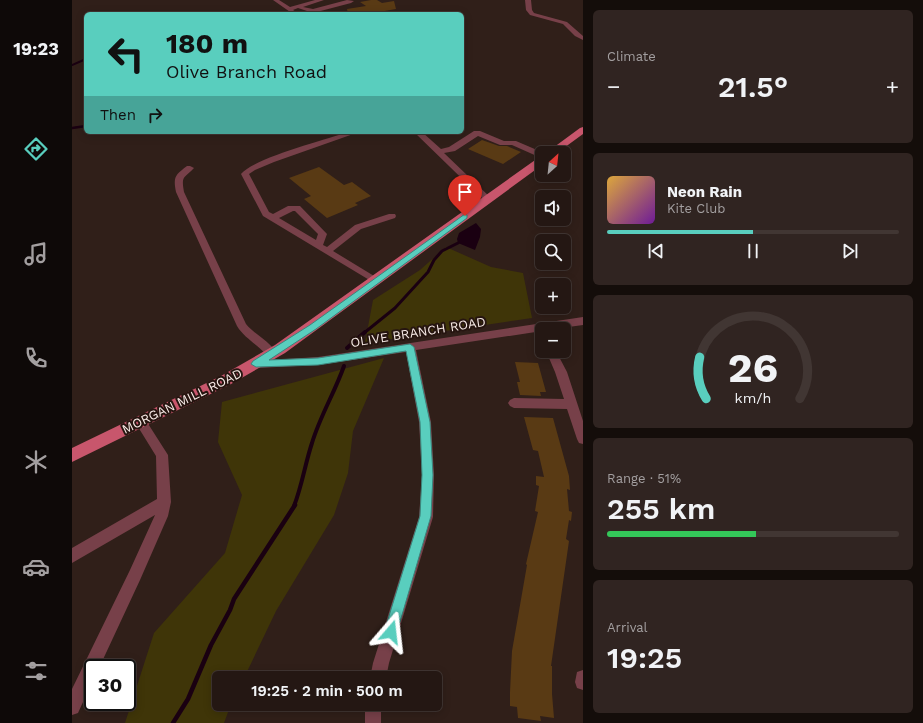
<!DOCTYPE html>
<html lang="en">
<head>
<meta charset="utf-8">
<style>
  :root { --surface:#241713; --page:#302421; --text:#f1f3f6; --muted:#a39fa0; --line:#413633; --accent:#59cebe }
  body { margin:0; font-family:"Work Sans",sans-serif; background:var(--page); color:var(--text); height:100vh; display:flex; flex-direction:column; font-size:15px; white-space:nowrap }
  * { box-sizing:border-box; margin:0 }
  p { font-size:13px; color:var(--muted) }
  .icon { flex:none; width:22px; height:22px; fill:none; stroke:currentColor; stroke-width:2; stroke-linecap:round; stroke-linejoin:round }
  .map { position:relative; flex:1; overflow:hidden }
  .drawer { display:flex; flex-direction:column; gap:10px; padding:10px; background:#140d0a; width:340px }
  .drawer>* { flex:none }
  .guide { position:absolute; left:12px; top:12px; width:380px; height:122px; border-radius:6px; box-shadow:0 2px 10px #0003,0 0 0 1px var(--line); background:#59cebe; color:#111; overflow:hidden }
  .needle { width:26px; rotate:27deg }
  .controls { position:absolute; left:463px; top:146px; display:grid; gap:8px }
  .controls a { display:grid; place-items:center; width:36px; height:36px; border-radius:6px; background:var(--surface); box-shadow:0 2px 10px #0003,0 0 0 1px var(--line); font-size:20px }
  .speed { position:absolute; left:12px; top:659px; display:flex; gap:8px; font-size:20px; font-weight:700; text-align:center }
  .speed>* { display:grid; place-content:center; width:52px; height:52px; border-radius:50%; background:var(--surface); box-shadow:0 2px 10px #0003,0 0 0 1px var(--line); line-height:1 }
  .speed .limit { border:2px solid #111; border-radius:6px; background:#fff; color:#111 }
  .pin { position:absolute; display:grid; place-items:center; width:34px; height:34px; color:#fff; margin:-41px -17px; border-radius:50% 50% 50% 0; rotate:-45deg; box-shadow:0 0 4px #0007 }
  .pin .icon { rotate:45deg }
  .me { position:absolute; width:44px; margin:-22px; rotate:17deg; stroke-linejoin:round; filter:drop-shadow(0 0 3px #0008) }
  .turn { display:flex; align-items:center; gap:14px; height:84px; padding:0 16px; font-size:18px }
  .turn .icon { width:52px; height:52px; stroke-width:2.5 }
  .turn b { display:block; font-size:28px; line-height:34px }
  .then { display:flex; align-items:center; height:38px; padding:0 16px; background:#0003; gap:8px; font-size:15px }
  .big { font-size:30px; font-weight:600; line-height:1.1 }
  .drawer .card { flex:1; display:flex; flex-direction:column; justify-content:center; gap:6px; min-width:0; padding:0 14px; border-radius:6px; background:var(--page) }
  .drawer .dial { align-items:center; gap:0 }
  .dial svg { height:104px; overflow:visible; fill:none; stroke:var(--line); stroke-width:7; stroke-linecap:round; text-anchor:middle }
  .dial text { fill:var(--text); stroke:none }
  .song { display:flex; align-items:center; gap:12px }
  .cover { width:48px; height:48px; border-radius:6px; background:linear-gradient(135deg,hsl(40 70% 55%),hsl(280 70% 35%)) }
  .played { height:4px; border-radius:2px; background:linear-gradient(90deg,var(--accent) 50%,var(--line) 50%) }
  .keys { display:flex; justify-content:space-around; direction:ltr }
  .heat { display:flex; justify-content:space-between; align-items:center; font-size:22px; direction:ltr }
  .charge { height:6px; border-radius:3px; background:linear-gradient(90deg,#34c759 51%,var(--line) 0) }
  .trip { position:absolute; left:140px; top:671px; width:230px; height:40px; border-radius:6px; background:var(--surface); box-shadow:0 2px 10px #0003,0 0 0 1px var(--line); font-weight:600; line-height:40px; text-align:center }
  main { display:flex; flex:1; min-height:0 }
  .dock { display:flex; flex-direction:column; width:72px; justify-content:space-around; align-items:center; background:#0e0908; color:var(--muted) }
  .dock .icon { width:28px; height:28px }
  .dock .current { color:var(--accent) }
  .dock b { font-size:18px; color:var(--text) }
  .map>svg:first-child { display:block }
</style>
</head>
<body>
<main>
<nav class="dock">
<b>19:23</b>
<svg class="icon current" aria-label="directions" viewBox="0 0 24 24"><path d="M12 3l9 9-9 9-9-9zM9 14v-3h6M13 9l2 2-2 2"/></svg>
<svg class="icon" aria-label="music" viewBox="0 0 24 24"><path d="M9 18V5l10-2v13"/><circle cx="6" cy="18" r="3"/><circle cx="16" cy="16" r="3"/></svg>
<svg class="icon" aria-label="phone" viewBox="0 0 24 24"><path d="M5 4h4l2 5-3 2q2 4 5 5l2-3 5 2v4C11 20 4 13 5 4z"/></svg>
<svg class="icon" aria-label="climate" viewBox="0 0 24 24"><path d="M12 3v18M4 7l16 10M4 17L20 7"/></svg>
<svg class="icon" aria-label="car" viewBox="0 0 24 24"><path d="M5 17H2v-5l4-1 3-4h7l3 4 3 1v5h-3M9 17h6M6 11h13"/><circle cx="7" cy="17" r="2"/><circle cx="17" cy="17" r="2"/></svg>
<svg class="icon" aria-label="filters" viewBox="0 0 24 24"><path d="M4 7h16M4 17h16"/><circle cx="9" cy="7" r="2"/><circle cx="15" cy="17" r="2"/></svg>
</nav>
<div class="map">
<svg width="511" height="723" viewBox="0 0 511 723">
  <rect width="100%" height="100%" fill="#301f19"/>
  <!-- green -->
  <path fill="#3f3508" d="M374,247L419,267L451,273L460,318L293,343L301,300L348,270Z
    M312,358L281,431L276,473L262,515L204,611L172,678H147V704H159L152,723H53L82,633L153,553L170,495L146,442L150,402Z"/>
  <!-- water -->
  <path fill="#1a0011" d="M404,223L409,229L408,237L403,250L386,243L385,239L387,233Z"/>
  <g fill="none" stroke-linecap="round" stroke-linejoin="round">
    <!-- stream-far4 -->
    <path stroke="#1a0011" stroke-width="2" d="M0,65L14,59"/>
    <!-- stream-far3 -->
    <path stroke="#1a0011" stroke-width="2.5" d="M0,128L14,126"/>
    <!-- stream-far2 -->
    <path stroke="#1a0011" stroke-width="3" d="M292,333L323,308L356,272L362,260L370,251L386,243"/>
    <!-- stream-far1 -->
    <path stroke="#1a0011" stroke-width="4" d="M275,348L293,332
      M222,506C230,486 233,464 240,443C248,416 263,392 272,366"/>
    <!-- stream -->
    <path stroke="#1a0011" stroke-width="4.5" d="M101,723L116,699L139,645L158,610L162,599L223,505"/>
  </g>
  <!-- building -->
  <path fill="#593a14" d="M299,0H305L310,3L322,1L324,9L296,14H276L275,9L294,6L288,2Z
    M410,140L427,146H435L449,152L431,164L396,149Z
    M247,167L272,185L280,182L299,196L283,203L286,205L255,218L232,199L239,196L217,178Z
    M443,362L466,363L474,392H468L469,396L448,395L445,382H448Z
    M452,417L481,418L497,476L498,490L495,489L497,511L500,512L499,521L497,520L494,539L497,541L479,666H480V694L482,718L468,716L469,721L446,718L445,707L438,706V692L440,651L455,565L454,564L466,512L463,511L467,486L464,485V476L472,477L466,451L461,450Z"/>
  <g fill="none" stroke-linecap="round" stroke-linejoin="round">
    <!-- minor -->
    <path fill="#774049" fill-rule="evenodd" d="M201,0H207L218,7L243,0H252L231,7L241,9L275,0L282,1L279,3L241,13L226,8L221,10L224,12L221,14Z
      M453,0H459L460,10L462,13L495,22L511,36V40L503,36L491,24L458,15L454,10Z
      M402,131H408L432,141H444L472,153H470V157H467L440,145H428L406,136L383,151L372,153L420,199L419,201H413L342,132H350L369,149L377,147Z
      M276,132H287L202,162L183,170L177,174L197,212L201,214L216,206H228L255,234L251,245L255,247L283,225L317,214H323L324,216L323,218L289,229L261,251L307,279L309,281L304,284L191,216L169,174C182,158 253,140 276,132ZM221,211H223L246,234L244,240L207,218Z
      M115,166H118L122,168C112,179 109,175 112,192L174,324C184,336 198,341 205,354L204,357H196C187,345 173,339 165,326L104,192C101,177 103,175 115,166Z
      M511,317V325L482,329H470V331L344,350L359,422L362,475L361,517L317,663L314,678H298L301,663L347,517L350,475L347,422L334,352L246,365L184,368L180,367L178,364L180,361L246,357Z
      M474,351H484L495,372L511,421V444L507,443L505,439L495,409L442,408L438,406L436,403L438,400L442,398L492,399L483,372Z
      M69,417L73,419L96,455L99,502L96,516L68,580L27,668H21V680L6,713L0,715V689L58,570L83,515L0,563V548L85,499L84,456L63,422L65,419Z
      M511,670V690L505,688L503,682L505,672Z
      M293,704H309V723H293Z"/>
    <!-- major -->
    <path fill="#c8566c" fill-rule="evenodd" d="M511,127V134L485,153H474L508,128Z
      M470,157V165L213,353L159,384L0,462V448L149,376L203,345L466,158Z"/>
  </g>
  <!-- route -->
  <path fill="#59cebe" stroke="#3a867c" d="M393,214L395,215V218L244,329L197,360L246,358L338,344L342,347L358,422L361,475L359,516L325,632L323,637L319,639L314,637L312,632L348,516L350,475L348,422L334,351L246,365L184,367L179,364L181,361L238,325Z"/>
  <g text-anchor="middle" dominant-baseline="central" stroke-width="4" stroke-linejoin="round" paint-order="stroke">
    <!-- street labels -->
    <g font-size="13" fill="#f9ece8" stroke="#261510">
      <text transform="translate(346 332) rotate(-9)">OLIVE BRANCH ROAD</text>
      <text transform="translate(110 401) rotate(-26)">MORGAN MILL ROAD</text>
    </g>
  </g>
</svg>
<div class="controls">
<a><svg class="needle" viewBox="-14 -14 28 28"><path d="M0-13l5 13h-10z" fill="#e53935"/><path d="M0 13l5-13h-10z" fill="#a39fa0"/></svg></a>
<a><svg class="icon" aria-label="sound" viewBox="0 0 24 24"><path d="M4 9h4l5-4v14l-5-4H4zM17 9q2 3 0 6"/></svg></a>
<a><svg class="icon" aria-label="search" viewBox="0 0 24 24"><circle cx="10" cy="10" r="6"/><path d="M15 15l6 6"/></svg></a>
<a>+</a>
<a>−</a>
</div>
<div class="speed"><div class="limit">30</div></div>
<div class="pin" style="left:393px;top:216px;background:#d93025"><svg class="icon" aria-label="arrive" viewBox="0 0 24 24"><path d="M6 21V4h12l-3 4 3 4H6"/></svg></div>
<svg class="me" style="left:319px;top:632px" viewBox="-20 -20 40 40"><path d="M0-17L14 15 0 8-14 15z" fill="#59cebe" stroke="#fff" stroke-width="4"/></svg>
<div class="trip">19:25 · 2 min · 500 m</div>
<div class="guide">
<div class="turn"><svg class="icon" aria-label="left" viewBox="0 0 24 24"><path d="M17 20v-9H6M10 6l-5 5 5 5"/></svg><div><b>180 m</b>Olive Branch Road</div></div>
<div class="then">Then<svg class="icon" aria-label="right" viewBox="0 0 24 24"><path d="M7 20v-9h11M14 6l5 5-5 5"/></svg></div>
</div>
</div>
<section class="drawer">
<div class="card"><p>Climate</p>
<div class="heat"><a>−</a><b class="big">21.5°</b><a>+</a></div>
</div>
<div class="card">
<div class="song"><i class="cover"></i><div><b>Neon Rain</b><p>Kite Club</p></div></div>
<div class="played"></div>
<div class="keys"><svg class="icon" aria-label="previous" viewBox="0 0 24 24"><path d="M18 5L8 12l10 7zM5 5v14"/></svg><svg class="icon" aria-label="pause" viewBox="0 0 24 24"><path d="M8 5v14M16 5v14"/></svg><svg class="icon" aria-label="next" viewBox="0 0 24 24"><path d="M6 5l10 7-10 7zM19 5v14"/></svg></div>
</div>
<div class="card dial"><svg viewBox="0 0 100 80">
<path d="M14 69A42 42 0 1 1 86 69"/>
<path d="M14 69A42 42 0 0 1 9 37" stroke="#59cebe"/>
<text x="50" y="56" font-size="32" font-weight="700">26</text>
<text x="50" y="72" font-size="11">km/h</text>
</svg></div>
<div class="card"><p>Range · 51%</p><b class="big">255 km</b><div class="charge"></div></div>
<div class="card"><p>Arrival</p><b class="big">19:25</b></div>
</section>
</main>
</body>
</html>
